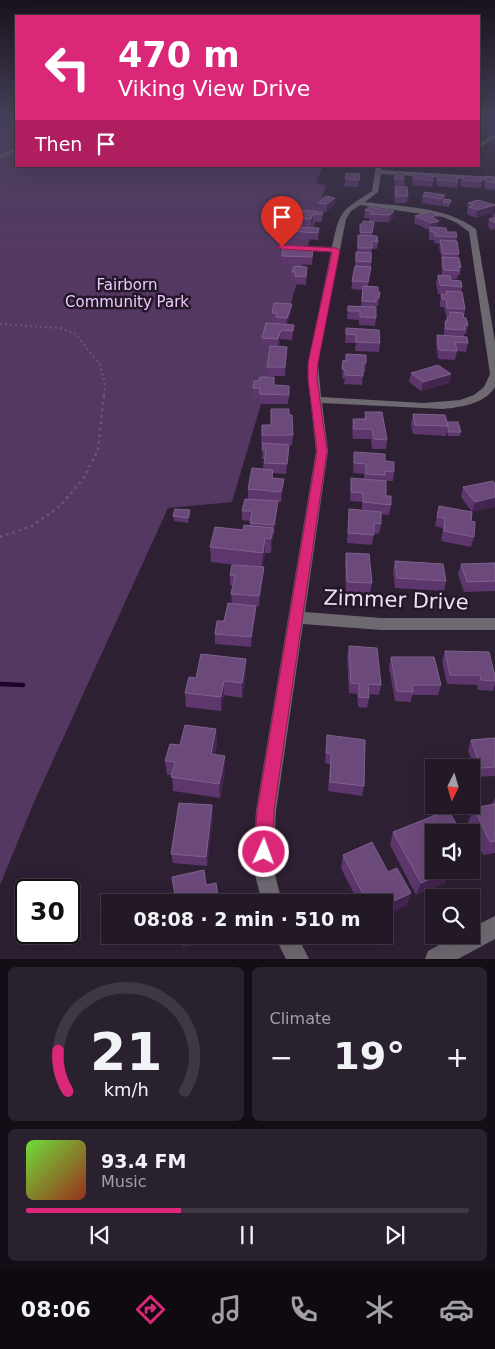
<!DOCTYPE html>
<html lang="en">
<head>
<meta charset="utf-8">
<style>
  :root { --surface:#221826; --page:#2a212e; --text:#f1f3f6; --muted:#a2a0a7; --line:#3f3743; --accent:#db2777 }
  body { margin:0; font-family:"DejaVu Sans",sans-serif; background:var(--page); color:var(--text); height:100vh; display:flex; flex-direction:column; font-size:19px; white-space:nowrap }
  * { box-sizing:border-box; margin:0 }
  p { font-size:16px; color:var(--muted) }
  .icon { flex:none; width:28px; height:28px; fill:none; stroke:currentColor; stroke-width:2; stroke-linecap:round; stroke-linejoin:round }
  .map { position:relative; height:959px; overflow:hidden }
  .side { display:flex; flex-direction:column; gap:8px; padding:8px; background:#130d15; flex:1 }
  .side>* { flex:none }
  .banner { position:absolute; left:15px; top:15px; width:465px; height:152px; border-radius:0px; box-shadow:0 5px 20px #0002,0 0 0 1px var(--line); background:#db2777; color:#fff; overflow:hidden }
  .needle { width:32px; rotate:185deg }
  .tools { position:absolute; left:425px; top:759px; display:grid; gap:10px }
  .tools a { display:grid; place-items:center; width:55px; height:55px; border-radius:0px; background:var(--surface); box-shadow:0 5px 20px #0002,0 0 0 1px var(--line); font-size:25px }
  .speed { position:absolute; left:15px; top:879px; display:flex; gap:10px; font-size:25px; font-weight:700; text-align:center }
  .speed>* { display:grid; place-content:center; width:65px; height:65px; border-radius:50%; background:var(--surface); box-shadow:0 5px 20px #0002,0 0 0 1px var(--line); line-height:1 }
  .speed .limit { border:2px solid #111; border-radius:8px; background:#fff; color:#111 }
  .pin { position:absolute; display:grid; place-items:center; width:42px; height:42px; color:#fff; margin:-51px -21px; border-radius:50% 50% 50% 0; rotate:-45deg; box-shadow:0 0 5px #0007 }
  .pin .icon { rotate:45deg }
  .me { position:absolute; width:55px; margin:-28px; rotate:2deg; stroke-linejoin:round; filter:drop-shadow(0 0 4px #0008) }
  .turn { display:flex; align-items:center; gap:18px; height:105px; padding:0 20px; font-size:22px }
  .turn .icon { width:65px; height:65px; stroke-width:2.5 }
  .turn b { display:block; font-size:35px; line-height:42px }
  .then { display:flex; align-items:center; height:48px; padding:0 20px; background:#0003; gap:10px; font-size:19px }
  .big { font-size:38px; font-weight:700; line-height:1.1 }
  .side .card { flex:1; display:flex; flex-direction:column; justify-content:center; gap:8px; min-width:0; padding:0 18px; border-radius:8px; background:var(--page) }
  .side .dial { align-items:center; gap:0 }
  .dial svg { height:130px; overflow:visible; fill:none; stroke:var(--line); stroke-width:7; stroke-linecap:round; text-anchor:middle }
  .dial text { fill:var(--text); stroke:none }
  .song { display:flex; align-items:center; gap:15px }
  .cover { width:60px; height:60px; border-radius:8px; background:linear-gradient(135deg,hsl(100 70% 55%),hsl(10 70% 35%)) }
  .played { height:5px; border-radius:2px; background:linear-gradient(90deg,var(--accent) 35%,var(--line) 35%) }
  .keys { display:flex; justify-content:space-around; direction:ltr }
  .heat { display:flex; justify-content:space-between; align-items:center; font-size:28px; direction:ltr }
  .side .tiles { flex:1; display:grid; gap:8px; grid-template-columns:1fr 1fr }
  .card:last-child { grid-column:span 2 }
  .trip { position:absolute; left:101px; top:894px; width:292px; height:50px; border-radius:0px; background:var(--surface); box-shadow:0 5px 20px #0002,0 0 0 1px var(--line); font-weight:700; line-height:50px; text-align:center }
  .menu { display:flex; height:80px; justify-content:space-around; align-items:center; background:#0e0a0f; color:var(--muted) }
  .menu .icon { width:35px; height:35px }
  .menu .current { color:var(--accent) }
  .menu b { font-size:22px; color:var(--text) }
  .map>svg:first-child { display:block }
</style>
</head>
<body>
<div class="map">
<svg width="495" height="959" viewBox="0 0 495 959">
  <rect width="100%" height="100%" fill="#2d2033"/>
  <!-- green -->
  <path fill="#553862" d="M16,123V166H323L316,183L326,185L232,502L168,508L34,802L0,885V130Z"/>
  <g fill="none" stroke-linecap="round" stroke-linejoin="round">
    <!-- stream -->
    <path stroke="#1f022b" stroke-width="4.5" d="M0,684L23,685"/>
    <!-- path-far2 -->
    <path stroke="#665b6c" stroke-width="1" stroke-dasharray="1 2" stroke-linecap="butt" d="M226,166H245"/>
    <!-- path-far1 -->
    <path stroke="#665b6c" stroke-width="2" stroke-dasharray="2 3" stroke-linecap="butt" d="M0,324L60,328L76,334L100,365L105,384L104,396"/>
    <!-- path -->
    <path stroke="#665b6c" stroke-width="2.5" stroke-dasharray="2.5 4" stroke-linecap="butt" d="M0,537L32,526L60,506L83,479L98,450L104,395"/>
    <!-- service -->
    <path stroke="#6e6871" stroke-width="3" d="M0,157L16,149"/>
    <!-- minor -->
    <path fill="#6e6871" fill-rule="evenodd" d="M491,136H495V138L479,148V144Z
      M376,166H382L381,170L495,177V181L381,174L378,192L365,202C402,207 445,206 476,229L495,342V387C485,404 461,407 443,409L322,403L328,451L305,612L381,618H495V630H381L303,624L276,811L273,867L282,902H262L253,867L256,811L316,451L308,379V363L331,252L282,249L278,247L282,245L332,247C340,210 340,212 372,191ZM360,205L443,217L457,223L469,232L490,374L484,387L474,395L460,400L424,403L321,397L318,363L346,219L351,211Z
      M495,916V939L458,959H425L428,951L458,935H471V928Z
      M274,935H297L309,959H286Z"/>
  </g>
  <!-- wall -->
  <path fill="#5c366c" d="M395,172L404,179V186L395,185L394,179Z
    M346,173L360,174L358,187L344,186Z
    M413,173L433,181L432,187L413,185L412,180Z
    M437,174L458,182L457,188L437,186L436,181Z
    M462,176L482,181L481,188L462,187L460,183Z
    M485,176L495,177V190L485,189L484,183Z
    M395,186L408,196L407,203H395L394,193Z
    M423,196L451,200L450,203L449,207L442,206V204L441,206L422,203Z
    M335,198L334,205L326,212L317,210L318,203Z
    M468,203L493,212L476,218L467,214Z
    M365,210L394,211L393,218L389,222H369V218H364Z
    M323,212L322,222H313L311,227L299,226V219Z
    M493,213H495V229L491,230L488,226L489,219H492Z
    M415,216L437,220L438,228L457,237L456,240L459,254L458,258L461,267L460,275H458L457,279H450L451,280L462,287L461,292L465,309L464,317L468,325L466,334H464V337L468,343L466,352L457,351L455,360L438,359L436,344L437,335L444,336V329L445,321H446L447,317H449L446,316L444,307H440V303L441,294L446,295V294H438L436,283L438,275H442L441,265L442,260L439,247L440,244L434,243V240H429V230L414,223Z
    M374,222L372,235L378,242L377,249H372L371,267L368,286L378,292L379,298L378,306H375L376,318L375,326L359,325V320L347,319L348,306H361L362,290L351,289L355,266L356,252H357L358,235H360V224Z
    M319,228L318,240L288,238V231Z
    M313,250L312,265L281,264L282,256Z
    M307,267L306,285L295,284V280H292V272Z
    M291,312L287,324L294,325L292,340L280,339L279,347H287L285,376H267L270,347L262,346V338L276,324V322L272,321V313Z
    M346,328L380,343L379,352L355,351L356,343H345Z
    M343,360L366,363L365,372H363L362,385L344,384L345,379L342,378Z
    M411,373L451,374L449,383L421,391L409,382Z
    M254,381L274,385L289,395L288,404H260V398H253Z
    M271,409L289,415L293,435L292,445H283H289L286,474L273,473V478L284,479L283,489L281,502H277V511L274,535H273L272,542L271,553H265L262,567H264L263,577L259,606H256L255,616L251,647L215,644V634L224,621L232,603L231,594L233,586L230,585V575L243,566L211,562L210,547L243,530L250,525V521L242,520V511L248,499V489L263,469L264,459H262L263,444H261L262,425H271Z
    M365,412L387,440L386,449H372L371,439H353L352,428L353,419H364Z
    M413,414L447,422L461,432L460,436H448L447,432L446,436L413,434L411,424Z
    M354,452L385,461L394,472L393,481H384L386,496L391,505L389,515L381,514V524L379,534L374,533L372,545L347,543L349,509L362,510V502L350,501L351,478L364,479V474L353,473Z
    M495,484L472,512L461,497L463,487Z
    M439,506L471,521L474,537L471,547L441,541L443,528L435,526Z
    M190,515L188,523L174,521L173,516Z
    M346,553L372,583L370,593L346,592L345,563Z
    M395,561L446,581L444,591L395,588L393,571Z
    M495,563V591L464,592L458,574L461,564Z
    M349,646L381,685L379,695L369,694V698L367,708L358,707L357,694L349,693L347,656Z
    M445,651L495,676V684L493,691L478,690L477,685L447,684L442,661Z
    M391,657L441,685L438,695H412L411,702L395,701L389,667Z
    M246,674L242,698L224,695L221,711L186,707L185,693L196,678Z
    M216,729L217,743L215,754L225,770L220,798L173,791L172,775H167L165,761L180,745Z
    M327,735L364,786L362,796L328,791L330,764L325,763Z
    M495,738V776L477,777L468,750L471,740Z
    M495,798V853L483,855L468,822L474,808L492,804Z
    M212,805L213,815L207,866L173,863L171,854Z
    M393,832L434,870H450L445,883L416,895L390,845Z
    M343,855L388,872L411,893L406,906L385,902H358L341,868Z"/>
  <!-- shaded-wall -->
  <path fill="#43254f" d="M445,195L443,202L441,206L442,199Z
    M335,198L334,205L326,212L327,204Z
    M495,205L493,212L476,218L477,210Z
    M394,211L393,218L389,222L390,215Z
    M313,214V222L311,227V219Z
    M438,215L437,221H439L438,228L430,230L431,223V217Z
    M292,304L291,312L286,327L287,318Z
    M281,330L280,339L278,348V339Z
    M451,374L449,383L421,391L423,382Z
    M289,445V455L286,474L287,464Z
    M284,479L283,489L281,502V492Z
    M495,497V507L472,512L475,502Z
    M278,501L277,511L274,535V525Z
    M190,510V515L188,523V518Z
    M273,528L272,542L271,553V539Z
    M265,538V553L262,568L263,553Z
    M264,567L263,577L259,606V596Z
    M256,606L255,616L251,647V637Z
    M246,659V674L242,698V683Z
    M224,681V695L221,711V697Z
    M216,729L217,743L212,768L211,754Z
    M225,756V770L220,798L219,784Z
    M212,805L213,815L207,866L206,857Z
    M450,870L445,883L416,895L421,883Z
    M411,893L406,906L385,916V905Z
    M184,935H224V938L182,948L180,936Z"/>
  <!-- building -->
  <path fill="#6b497a" stroke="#7f618d" d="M395,172H403L404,179H395Z
    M346,173L360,174L359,180L345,179Z
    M413,173L432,175L433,181L414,178Z
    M437,174L456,176L458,182L438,180Z
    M462,176L481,177L482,181H463Z
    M485,176L495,177V183L487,182Z
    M395,186L407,187L408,196H396Z
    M425,192L445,195L442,199L423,196Z
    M326,196L335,198L327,204L318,203Z
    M444,199L451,200L450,203L443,202Z
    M478,200L495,205L477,210L469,207L474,205L468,203Z
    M369,207L394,211L390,215L370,214L372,212L365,210Z
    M302,210L323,212L322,215L313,214L311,219H299Z
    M430,212L438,215L431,217L439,221L431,223L415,216Z
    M495,218V222H493L489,219Z
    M363,221L374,222L372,233L360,232V224H363Z
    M289,227L319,228L318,233L288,231Z
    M430,227L446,228L447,232H456L457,237L435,236V232H431Z
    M358,235L377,236L378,242L372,241V248H358Z
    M440,240L457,241L459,254H443Z
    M283,249L313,250L312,257L282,256Z
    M356,252L371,253V262L356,261Z
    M442,257L459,258L461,267H458L459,271L444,270Z
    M294,266L307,267L306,277L295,276L296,272H292Z
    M355,266L371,267L368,282L352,281Z
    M438,275L450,276L451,280L461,281L462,287L440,285Z
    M363,286L378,287V292H380L379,298H376V302L362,301Z
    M446,291L462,292L465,309L447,308L446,299H442L441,294L447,295Z
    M274,303L292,304L287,318L276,317L277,313H272Z
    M348,306L376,307V318L360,317V311H348Z
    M450,312L463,313L464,318H466L468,325H464L465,330L446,329L445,321H448L447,317H450Z
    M266,323L294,325L293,331L281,330L278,339L262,338Z
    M346,328L379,330L380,343L356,342V335L346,334Z
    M437,335L467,337L468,343L455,342L457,351L439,350Z
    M270,346L287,347L285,367H267Z
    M346,354L366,355V363H363V376L345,375V370L342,369L343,360L346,361Z
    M438,365L451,374L423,382L411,373Z
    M260,377H274V385L289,386V395L260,394V388H253L254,381H259Z
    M271,409H289V415H292L293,435H262V425H271Z
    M365,412H382L387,440L374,439L372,429H354L353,419H366Z
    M413,414L445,415L448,426L415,425Z
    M447,422H458L461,432H449Z
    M263,443L289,445L287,464L264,463L266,450H262Z
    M354,452L385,454V461L394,462V472L385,471V475L366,474V464L354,463Z
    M252,468L273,470L272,478L284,479L281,492L248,489Z
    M351,478L386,481V496H391V505L363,502V493L351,492Z
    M493,481L495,484V497L475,502L463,487Z
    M245,499L278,501L274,525L250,523L252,511H242Z
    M439,506L472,512L471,521L475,522L474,537L444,531L445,518L437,517Z
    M175,509L190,510L188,518L173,516Z
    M349,509L381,512V524L374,523V535L348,533Z
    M244,525L273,528L271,539L265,538L263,553L210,547L215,527L243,530Z
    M346,553L369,554L372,583L347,582Z
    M395,561L443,564L446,581L397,578Z
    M495,563V581L467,582L461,564Z
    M232,565L264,567L259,596L231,594L235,576L230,575Z
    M228,603L256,606L251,637L215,634L217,621H224Z
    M349,646L377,648L381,685L368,684L369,698L359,697V684L351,683Z
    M445,651L489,652L495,676V681L481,680L480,675H450Z
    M201,654L246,659L242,683L224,681L221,697L185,693L189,677L196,678Z
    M391,657H434L441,685H412L413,692L397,691Z
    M185,725L216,729L211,754L225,756L219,784L171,777L175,762L165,761L170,744L180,745Z
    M327,735L365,740L364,786L330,782L331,754L326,753Z
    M495,738V767L481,768L471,740Z
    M179,803L212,805L206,857L171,854Z
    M495,804V841L490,842L474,808Z
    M448,810L461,832H434V870H450L421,883L393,832Z
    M372,842L388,872L397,868L411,893L385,905V902H367L343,855Z
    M204,870L206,885L216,883L219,902H176L172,877Z"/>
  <!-- sky -->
  <linearGradient id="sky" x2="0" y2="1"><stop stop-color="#19121c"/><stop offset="0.47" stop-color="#46425b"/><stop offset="1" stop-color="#46425b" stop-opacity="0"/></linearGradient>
  <rect width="495" height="254" fill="url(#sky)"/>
  <!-- route -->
  <path fill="#db2777" stroke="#8e194d" d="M279,245L336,248L340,250L318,363L317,379L327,451L274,811L273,852L270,859L264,861L257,859L254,852L257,811L317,451L308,379V363L332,252L282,249L278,247Z"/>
  <g text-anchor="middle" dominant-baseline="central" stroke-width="5" stroke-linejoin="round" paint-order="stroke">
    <!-- far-park labels -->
    <g font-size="15" fill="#edcafe" stroke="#231729">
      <text x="127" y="285">Fairborn<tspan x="127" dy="17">Community Park</tspan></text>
    </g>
    <!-- near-street labels -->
    <g font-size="21" fill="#ebe3f0" stroke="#231729">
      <text transform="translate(396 600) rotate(2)">Zimmer Drive</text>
    </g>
  </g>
</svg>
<div class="tools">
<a><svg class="needle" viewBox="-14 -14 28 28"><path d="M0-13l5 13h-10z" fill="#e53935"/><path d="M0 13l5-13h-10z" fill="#a2a0a7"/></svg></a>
<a><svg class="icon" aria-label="sound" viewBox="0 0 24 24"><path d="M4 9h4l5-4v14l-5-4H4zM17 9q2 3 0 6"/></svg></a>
<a><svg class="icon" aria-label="search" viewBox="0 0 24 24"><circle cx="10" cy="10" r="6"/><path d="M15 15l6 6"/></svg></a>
</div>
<div class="speed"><div class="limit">30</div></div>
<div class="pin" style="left:282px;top:247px;background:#d93025"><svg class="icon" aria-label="arrive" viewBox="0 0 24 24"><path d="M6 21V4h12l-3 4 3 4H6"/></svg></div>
<svg class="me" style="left:264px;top:852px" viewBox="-20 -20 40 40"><circle r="17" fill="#db2777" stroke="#fff" stroke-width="3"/><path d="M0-11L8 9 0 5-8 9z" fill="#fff"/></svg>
<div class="trip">08:08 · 2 min · 510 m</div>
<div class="banner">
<div class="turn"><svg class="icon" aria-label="left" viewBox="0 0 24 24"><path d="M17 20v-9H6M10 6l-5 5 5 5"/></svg><div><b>470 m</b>Viking View Drive</div></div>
<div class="then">Then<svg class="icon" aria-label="arrive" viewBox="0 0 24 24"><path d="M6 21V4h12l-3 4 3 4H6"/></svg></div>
</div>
</div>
<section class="side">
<div class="tiles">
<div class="card dial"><svg viewBox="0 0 100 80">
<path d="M14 69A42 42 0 1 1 86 69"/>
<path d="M14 69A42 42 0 0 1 8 44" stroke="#db2777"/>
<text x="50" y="56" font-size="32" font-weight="700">21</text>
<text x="50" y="72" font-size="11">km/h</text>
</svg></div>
<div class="card"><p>Climate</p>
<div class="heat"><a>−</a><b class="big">19°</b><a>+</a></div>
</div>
<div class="card">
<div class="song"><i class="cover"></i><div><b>93.4 FM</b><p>Music</p></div></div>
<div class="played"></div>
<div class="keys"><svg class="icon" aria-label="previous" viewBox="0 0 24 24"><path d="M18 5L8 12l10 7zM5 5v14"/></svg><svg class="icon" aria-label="pause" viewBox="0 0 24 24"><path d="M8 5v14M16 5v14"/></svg><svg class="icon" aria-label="next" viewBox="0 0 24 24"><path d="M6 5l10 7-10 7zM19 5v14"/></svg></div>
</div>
</div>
</section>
<nav class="menu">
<b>08:06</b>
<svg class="icon current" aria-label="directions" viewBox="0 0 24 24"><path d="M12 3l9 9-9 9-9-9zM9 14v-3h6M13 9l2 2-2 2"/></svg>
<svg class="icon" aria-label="music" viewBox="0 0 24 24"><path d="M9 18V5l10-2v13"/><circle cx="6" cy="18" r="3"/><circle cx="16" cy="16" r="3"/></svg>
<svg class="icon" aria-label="phone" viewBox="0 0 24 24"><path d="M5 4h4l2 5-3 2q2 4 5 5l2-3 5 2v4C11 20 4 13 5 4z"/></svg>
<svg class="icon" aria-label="climate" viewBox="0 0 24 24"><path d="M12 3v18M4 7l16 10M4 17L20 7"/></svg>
<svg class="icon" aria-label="car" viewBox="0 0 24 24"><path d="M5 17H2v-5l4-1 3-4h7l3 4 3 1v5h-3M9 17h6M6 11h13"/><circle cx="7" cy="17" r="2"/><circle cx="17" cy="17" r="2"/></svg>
</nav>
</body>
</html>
